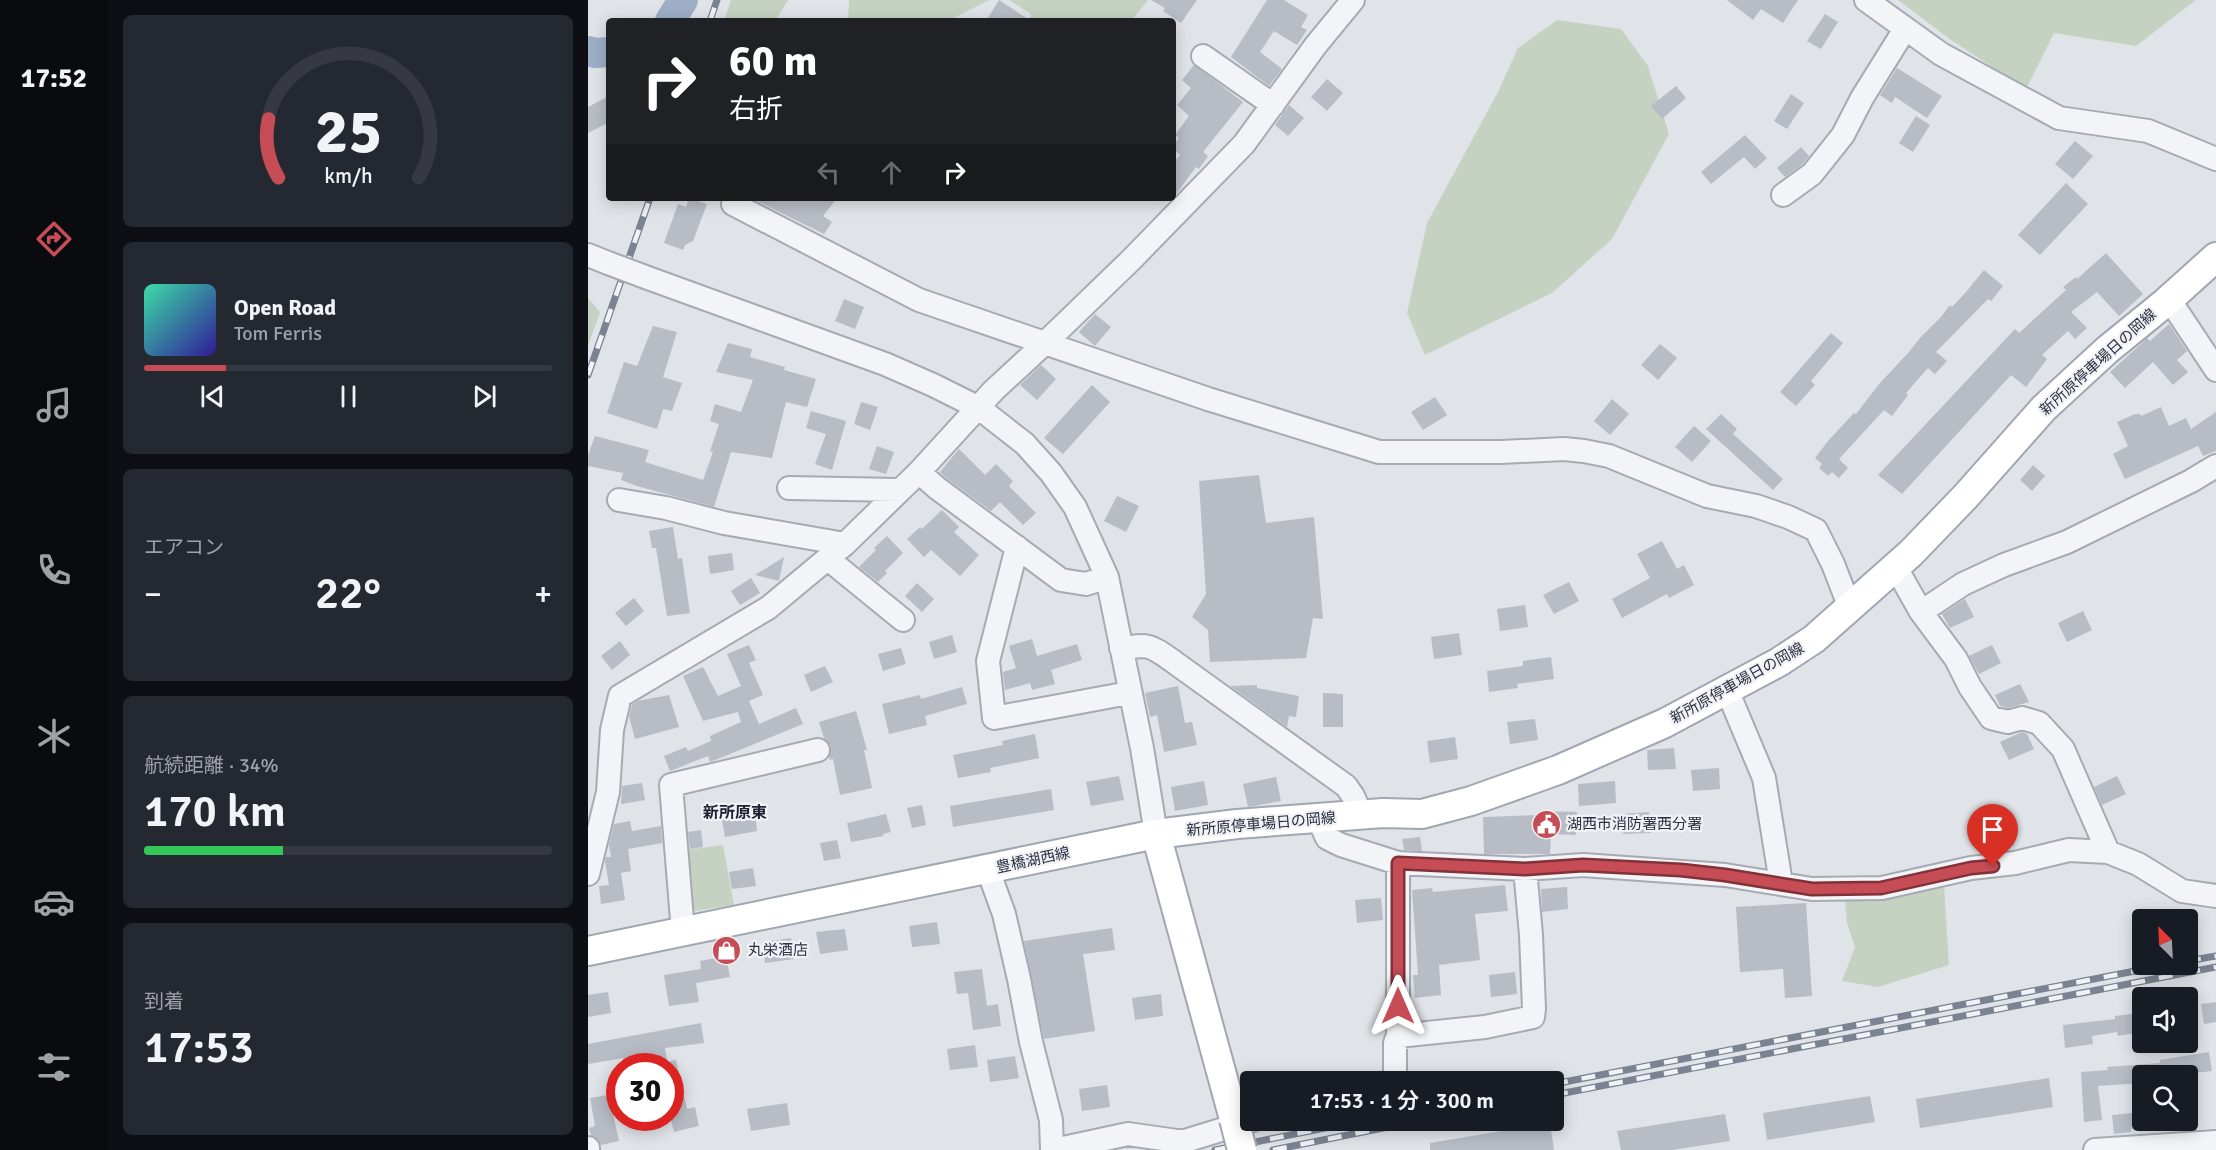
<!DOCTYPE html>
<html lang="ja">
<head>
<meta charset="utf-8">
<style>
  :root { --surface:#171b24; --page:#242831; --text:#f1f3f6; --muted:#9ea1a6; --line:#363941; --accent:#c64c56 }
  body { margin:0; font-family:Signika,"Noto Sans JP",sans-serif; background:var(--page); color:var(--text); height:100vh; display:flex; flex-direction:column; font-size:22px; white-space:nowrap }
  * { box-sizing:border-box; margin:0 }
  p { font-size:20px; color:var(--muted) }
  .icon { flex:none; width:33px; height:33px; fill:none; stroke:currentColor; stroke-width:2; stroke-linecap:round; stroke-linejoin:round }
  .map { position:relative; flex:1; overflow:hidden }
  .drawer { display:flex; flex-direction:column; gap:15px; padding:15px; background:#0d0f14; width:480px }
  .drawer>* { flex:none }
  .hud { position:absolute; left:18px; top:18px; width:570px; height:183px; border-radius:6px; box-shadow:0 3px 15px #0003; background:#202124; color:#fff; overflow:hidden }
  .needle { width:39px; rotate:336deg }
  .tools { position:absolute; left:1544px; top:909px; display:grid; gap:12px }
  .tools a { display:grid; place-items:center; width:66px; height:66px; border-radius:6px; background:var(--surface); box-shadow:0 3px 15px #0003; font-size:30px }
  .speed { position:absolute; left:18px; top:1053px; display:flex; gap:12px; font-size:30px; font-weight:700; text-align:center }
  .speed>* { display:grid; place-content:center; width:78px; height:78px; border-radius:50%; background:var(--surface); box-shadow:0 3px 15px #0003; line-height:1 }
  .speed .limit { border:9px solid #d22; background:#fff; color:#111 }
  .pin { position:absolute; display:grid; place-items:center; width:51px; height:51px; color:#fff; margin:-62px -26px; border-radius:50% 50% 50% 0; rotate:-45deg; box-shadow:0 0 6px #0007 }
  .pin .icon { rotate:45deg }
  .me { position:absolute; width:66px; margin:-33px; rotate:0deg; stroke-linejoin:round; filter:drop-shadow(0 0 4px #0008) }
  .turn { display:flex; align-items:center; gap:21px; height:126px; padding:0 24px; font-size:27px }
  .turn .icon { width:78px; height:78px; stroke-width:2.5 }
  .turn b { display:block; font-size:42px; line-height:51px }
  .lanes { display:flex; align-items:center; height:57px; padding:0 24px; background:#0003; justify-content:center; gap:30px; direction:ltr }
  .lanes .off { opacity:.35 }
  .big { font-size:45px; font-weight:600; line-height:1.1 }
  .drawer .card { flex:1; display:flex; flex-direction:column; justify-content:center; gap:9px; min-width:0; padding:0 21px; border-radius:9px; background:var(--page) }
  .drawer .dial { align-items:center; gap:0 }
  .dial svg { height:156px; overflow:visible; fill:none; stroke:var(--line); stroke-width:7; stroke-linecap:round; text-anchor:middle }
  .dial text { fill:var(--text); stroke:none }
  .song { display:flex; align-items:center; gap:18px }
  .cover { width:72px; height:72px; border-radius:9px; background:linear-gradient(135deg,hsl(160 70% 55%),hsl(250 70% 35%)) }
  .played { height:6px; border-radius:3px; background:linear-gradient(90deg,var(--accent) 20%,var(--line) 20%) }
  .keys { display:flex; justify-content:space-around; direction:ltr }
  .heat { display:flex; justify-content:space-between; align-items:center; font-size:33px; direction:ltr }
  .charge { height:9px; border-radius:4px; background:linear-gradient(90deg,#34c759 34%,var(--line) 0) }
  .trip { position:absolute; left:652px; top:1071px; width:324px; height:60px; border-radius:6px; background:var(--surface); box-shadow:0 3px 15px #0003; font-weight:600; line-height:60px; text-align:center }
  main { display:flex; flex:1; min-height:0 }
  .tabs { display:flex; flex-direction:column; width:108px; justify-content:space-around; align-items:center; background:#090b0e; color:var(--muted) }
  .tabs .icon { width:42px; height:42px }
  .tabs .selected { color:var(--accent) }
  .tabs b { font-size:27px; color:var(--text) }
  .map>svg:first-child { display:block }
</style>
</head>
<body>
<main>
<nav class="tabs">
<b>17:52</b>
<svg class="icon selected" aria-label="directions" viewBox="0 0 24 24"><path d="M12 3l9 9-9 9-9-9zM9 14v-3h6M13 9l2 2-2 2"/></svg>
<svg class="icon" aria-label="music" viewBox="0 0 24 24"><path d="M9 18V5l10-2v13"/><circle cx="6" cy="18" r="3"/><circle cx="16" cy="16" r="3"/></svg>
<svg class="icon" aria-label="phone" viewBox="0 0 24 24"><path d="M5 4h4l2 5-3 2q2 4 5 5l2-3 5 2v4C11 20 4 13 5 4z"/></svg>
<svg class="icon" aria-label="climate" viewBox="0 0 24 24"><path d="M12 3v18M4 7l16 10M4 17L20 7"/></svg>
<svg class="icon" aria-label="car" viewBox="0 0 24 24"><path d="M5 17H2v-5l4-1 3-4h7l3 4 3 1v5h-3M9 17h6M6 11h13"/><circle cx="7" cy="17" r="2"/><circle cx="17" cy="17" r="2"/></svg>
<svg class="icon" aria-label="filters" viewBox="0 0 24 24"><path d="M4 7h16M4 17h16"/><circle cx="9" cy="7" r="2"/><circle cx="15" cy="17" r="2"/></svg>
</nav>
<section class="drawer">
<div class="card dial"><svg viewBox="0 0 100 80">
<path d="M14 69A42 42 0 1 1 86 69"/>
<path d="M14 69A42 42 0 0 1 9 39" stroke="#c64c56"/>
<text x="50" y="56" font-size="32" font-weight="700">25</text>
<text x="50" y="72" font-size="11">km/h</text>
</svg></div>
<div class="card">
<div class="song"><i class="cover"></i><div><b>Open Road</b><p>Tom Ferris</p></div></div>
<div class="played"></div>
<div class="keys"><svg class="icon" aria-label="previous" viewBox="0 0 24 24"><path d="M18 5L8 12l10 7zM5 5v14"/></svg><svg class="icon" aria-label="pause" viewBox="0 0 24 24"><path d="M8 5v14M16 5v14"/></svg><svg class="icon" aria-label="next" viewBox="0 0 24 24"><path d="M6 5l10 7-10 7zM19 5v14"/></svg></div>
</div>
<div class="card"><p>エアコン</p>
<div class="heat"><a>−</a><b class="big">22°</b><a>+</a></div>
</div>
<div class="card"><p>航続距離 · 34%</p><b class="big">170 km</b><div class="charge"></div></div>
<div class="card"><p>到着</p><b class="big">17:53</b></div>
</section>
<div class="map">
<svg width="1628" height="1150" viewBox="0 0 1628 1150">
  <rect width="100%" height="100%" fill="#e0e3e8"/>
  <!-- green -->
  <path fill="#c5d2c2" d="M143,0H200L187,21H136Z
    M261,0H401L360,21H260Z
    M421,0H560L543,21H441L443,14Z
    M1310,0H1608L1548,46L1466,33L1438,89L1363,40Z
    M969,20L1033,29L1060,66L1081,134L1024,239L964,293L837,355L819,313L839,223L910,92L930,48Z
    M0,298L12,312L0,346Z
    M135,845L146,905L100,912L92,851Z
    M1356,885L1361,965L1290,987L1254,981L1267,947L1259,923L1257,901Z"/>
  <g fill="none" stroke-linecap="round" stroke-linejoin="round">
    <!-- river -->
    <path stroke="#9daec6" stroke-width="30" d="M82,21L95,0
      M0,51L7,53L21,52"/>
  </g>
  <!-- building -->
  <path fill="#b8bcc5" d="M411,0L443,21H398Z
    M563,0H609L593,23L575,11L577,8Z
    M679,0H696L720,15L713,27L719,30L709,45L686,31L672,52L694,69L681,86L643,57Z
    M1139,0H1210L1195,23L1173,9L1165,20Z
    M1237,14L1250,22L1233,49L1219,41Z
    M606,65L655,102L615,152L620,156L611,169L608,167L585,198V164L592,155L585,149V146L591,138L587,135L601,116L589,105L603,88L594,80Z
    M1309,68L1354,96L1339,118L1307,97L1304,103L1292,95Z
    M739,79L755,93L739,111L723,97Z
    M1088,86L1098,98L1074,119L1063,106Z
    M1203,94L1216,103L1199,129L1186,121Z
    M21,96V122L0,133V107Z
    M701,105L716,118L700,136L687,125Z
    M1328,116L1342,125L1325,152L1311,143Z
    M1157,135L1179,158L1167,169L1156,157L1123,184L1113,172Z
    M1487,141L1505,156L1485,179L1467,164Z
    M1213,147L1221,156L1215,164L1197,177L1189,168Z
    M1478,183L1500,204L1452,255L1430,235Z
    M101,198L119,204L105,241L97,245L95,250L76,243L90,204L98,207Z
    M163,198H249L235,216L244,222L236,234Z
    M1518,253L1555,294L1531,316L1509,292L1483,312L1499,328L1487,339L1480,331L1454,355L1459,359L1438,387L1423,375L1314,494L1290,475L1427,329L1431,333L1478,290L1475,287L1488,277L1489,279Z
    M1396,270L1415,286L1403,301L1400,299L1348,352L1359,361L1347,374L1340,368L1318,393L1320,395L1304,416L1296,410L1251,459L1260,468L1251,478L1244,472L1240,476L1231,468L1234,464L1227,458L1240,441L1266,413L1268,414L1291,384L1321,352L1332,338L1353,317L1362,305L1364,307L1378,292Z
    M256,299L276,307L267,329L247,321Z
    M507,314L523,327L507,346L491,332Z
    M1581,324L1599,351L1589,360L1600,372L1585,385L1565,362L1537,388L1522,372L1554,343L1559,338L1562,341Z
    M65,326L89,332L75,377L94,383L84,411L75,409L69,429L19,413L36,362L49,366Z
    M1243,333L1255,343L1223,381L1227,385L1208,406L1192,392Z
    M140,343L164,349L162,357L197,367L196,370L228,379L219,407L198,402L184,458L143,452L126,507L49,486L33,480L35,473L0,466V455L7,436L61,450L57,462L115,480L125,452L122,451L131,424L122,421L127,404L153,412L165,380L128,372Z
    M1072,344L1089,358L1070,380L1053,365Z
    M453,365L468,379L449,400L432,385Z
    M504,385L522,402L475,454L456,438Z
    M847,397L859,415L835,430L823,412Z
    M1024,399L1041,414L1022,435L1006,421Z
    M273,402L290,407L282,430L266,424Z
    M1573,407L1581,426L1598,418L1603,429L1628,412V451L1615,456L1610,446L1537,479L1525,454L1540,446L1529,422L1547,414H1552L1553,416Z
    M223,411L258,421L244,470L227,464L238,434L218,428Z
    M1133,414L1149,429L1145,434L1195,479L1185,490L1118,429Z
    M1106,426L1123,441L1104,462L1087,447Z
    M289,446L306,452L298,474L281,469Z
    M371,449L397,475L408,464L425,481L421,486L448,513L435,525L412,502L403,511L358,478L352,472Z
    M1445,465L1457,476L1444,491L1432,480Z
    M671,475L678,523L726,517L735,619L725,618L718,658L622,662L620,630L604,617L618,594L611,481Z
    M529,496L551,506L538,532L516,521Z
    M354,510L371,527L366,532L391,555L372,576L343,550L336,557L319,539L332,527L334,529Z
    M85,527L90,559L94,558L102,613L79,616L68,548H64L61,531Z
    M299,536L315,553L297,571L299,573L290,582L271,567L288,550L286,548Z
    M1074,541L1089,569L1096,565L1106,585L1081,598L1079,594L1034,618L1024,599L1062,578L1049,554Z
    M144,553L146,570L122,574L120,556Z
    M196,557L191,581L167,575Z
    M163,578L172,593L152,605L143,591Z
    M981,582L991,601L966,614L955,595Z
    M329,583L346,599L334,612L317,596Z
    M46,598L56,611L38,626L27,613Z
    M1377,599L1386,617L1362,628L1354,614Z
    M937,605L940,627L912,631L909,609Z
    M1495,611L1504,630L1479,642L1470,623Z
    M871,633L874,655L846,659L843,637Z
    M364,635L369,652L346,659L341,642Z
    M444,639L449,656L489,644L494,660L463,670L467,684L444,690L442,683L417,690L415,672L428,668L421,646Z
    M32,641L42,655L24,670L13,656Z
    M161,645L168,660L161,663L175,695L161,701L171,724L208,708L215,724L125,761L122,762L120,756L82,771L76,756L98,747L100,751L123,741L122,736L153,722L150,712L115,721L95,676L115,667L130,696L153,686L139,654Z
    M1404,645L1413,663L1391,674L1381,656Z
    M313,648L318,664L295,671L290,654Z
    M963,657L966,679L929,684L930,688L901,692L899,671L935,666V661Z
    M237,666L245,682L223,692L216,675Z
    M1432,684L1441,702L1420,708L1412,706L1407,695Z
    M669,685V688L711,696L708,717L701,716L699,727L642,686Z
    M590,686L597,723L604,722L609,745L576,752L569,715L562,717L557,693Z
    M374,687L379,704L337,716L339,725L301,734L294,704L332,695L333,699Z
    M735,693L755,694V727H735Z
    M81,695L91,727L47,739L41,716L44,705L49,701Z
    M268,711L279,750H276L284,788L252,795L245,759L242,760L241,757L243,746L236,738L231,722Z
    M947,719L950,740L922,744L919,722Z
    M1434,732L1439,734L1446,749L1421,760L1412,742Z
    M447,734L451,758L402,768L403,772L370,778L365,755L415,745L414,741Z
    M867,737L870,759L842,763L839,741Z
    M1086,748L1088,769L1060,770L1059,750Z
    M1131,768L1132,789L1105,791L1103,770Z
    M531,776L536,800L503,806L498,782Z
    M1529,776L1538,794L1514,805L1506,787Z
    M688,777L693,801L660,807L655,784Z
    M616,781L620,805L587,811L583,787Z
    M1027,781L1028,803L991,806L990,784Z
    M54,783L57,800L33,804L34,786Z
    M463,789L466,810L365,827L362,806Z
    M334,805L338,825L324,828L319,808Z
    M951,811L989,812L988,835L963,834L962,854H896L895,817L951,815Z
    M1061,812L1063,833L1035,834L1034,814Z
    M167,813L169,831L137,837L134,820Z
    M298,814L303,832L295,834V836L263,842L259,823Z
    M42,821L44,831L73,826L74,843L40,849L43,871L33,873L37,900L13,904L11,886L21,885L17,861L18,857H23L21,844L26,824Z
    M113,830L115,847L102,849L100,832Z
    M832,837L834,851L816,850L814,839Z
    M249,840L253,858L236,861L232,843Z
    M165,868L168,886L144,889L141,872Z
    M917,885L920,911L887,914L892,960L851,965L853,995L827,998L825,975H830L824,890L844,888L845,892Z
    M979,887L980,909L954,912L953,889Z
    M793,898L795,920L769,923L767,900Z
    M1218,903L1224,996L1197,998L1195,969L1152,972L1148,907Z
    M349,922L352,944L324,947L321,926Z
    M524,928L527,950L495,954L507,1031L456,1039L436,941Z
    M257,929L260,950L232,954L228,932Z
    M203,938L206,959L177,963L175,942Z
    M138,956L142,977L108,983L111,1002L81,1006L76,975L113,969L112,961Z
    M394,969L399,1006L410,1004L413,1026L385,1030L380,993L369,994L366,972Z
    M927,972L929,994L903,997L901,975Z
    M20,992L23,1013L0,1017V995Z
    M573,994L575,1016L547,1020L544,998Z
    M1628,1002V1022L1616,1024L1613,1004Z
    M1551,1013L1554,1032L1530,1036L1529,1032L1504,1036L1505,1044L1477,1048L1475,1025L1527,1019V1016Z
    M113,1023L116,1043L77,1048L80,1066H37L35,1058L0,1064V1044Z
    M387,1045L390,1067L362,1070L359,1049Z
    M1621,1052L1624,1071L1597,1074V1076H1554V1083L1510,1086L1514,1120L1496,1122L1493,1072L1520,1070L1519,1067L1572,1063V1060Z
    M427,1056L431,1078L402,1082L399,1060Z
    M88,1060L99,1109L107,1107L111,1126L86,1132L82,1116V1061Z
    M1461,1078L1465,1107L1332,1128L1328,1099Z
    M519,1085L522,1107L494,1111L491,1089Z
    M32,1093V1113L25,1114L31,1141L13,1145L11,1141L3,1135L1,1128L7,1126L2,1098Z
    M1282,1096L1287,1122L1179,1140L1175,1113Z
    M199,1103L202,1125L163,1131L159,1109Z
    M1554,1112V1128L1543,1129V1132L1526,1134L1524,1115Z
    M1137,1114L1142,1141L1084,1150H1033L1029,1131Z
    M962,1123L966,1150H842V1143Z"/>
  <g fill="none" stroke-linecap="round" stroke-linejoin="round">
    <defs>
      <path id="minor" d="M1278,0L1353,54L1471,118L1560,131L1628,159
        M615,56L685,105
        M1195,195L1224,174L1255,135L1274,98L1317,29
        M148,198L145,204L331,300L620,399L791,452H913L976,449L996,451L1021,456L1119,496L1168,506L1200,517L1228,530L1245,564L1262,608
        M0,255L20,263
        M60,278L297,364L345,385L391,408L437,444L463,473L487,507L519,577L554,748L568,834
        M1581,299L1628,370
        M331,472L349,488L473,580L498,584L519,577
        M201,488L311,490
        M31,500L78,508L136,523L257,544
        M429,547L400,661L406,718L541,693
        M240,559L315,620
        M1307,566L1333,612L1368,659L1382,687L1403,718L1420,722L1434,718L1451,723L1475,749L1520,852
        M1333,612L1375,584L1416,565L1479,542L1603,481L1628,466
        M533,648C562,644 562,645 586,662L758,786L765,796L774,816
        M1139,690L1176,778L1193,883
        M730,818L739,838L753,845L810,863L937,869L995,865L1137,875L1224,889L1294,888L1383,868L1427,863L1481,850L1520,852L1550,864L1594,891L1628,896
        M400,870L416,914L431,979L443,1042L463,1120L464,1150
        M0,874L20,792L24,730L32,696L180,608L257,544L331,472L406,390L457,343L543,260L656,144L728,45L765,0
        M95,932L83,785L230,750
        M810,1036L897,1027L945,1017L946,1009L943,935L937,869
        M807,1082V1043L810,1035V863
        M0,1148V1150
        M466,1150L540,1134L589,1141H597L665,1120
        M1507,1150L1628,1142"/>
      <path id="major" d="M568,834L646,1119
        M0,951L568,834L649,824L795,813L834,814L883,801L970,770L1077,723L1191,662L1226,639L1323,553L1377,497L1456,408L1519,350L1578,302L1628,257"/>
    </defs>
    <!-- minor casing -->
    <use href="#minor" stroke="#a6aab2" stroke-width="26"/>
    <!-- major casing -->
    <use href="#major" stroke="#a0a7b3" stroke-width="32"/>
    <!-- minor -->
    <use href="#minor" stroke="#f3f4f7" stroke-width="22"/>
    <!-- major -->
    <use href="#major" stroke="#fff" stroke-width="28"/>
    <defs>
      <path id="rail" d="M122,21L129,0
        M0,375L62,198
        M1599,961L1628,956
        M966,1084L1583,964
        M966,1095L1628,967
        M627,1150L777,1120
        M685,1150L835,1120"/>
    </defs>
    <!-- rail casing -->
    <use href="#rail" stroke="#7b8291" stroke-width="7"/>
    <!-- rail -->
    <use href="#rail" stroke="#f0f2f6" stroke-width="4.5" stroke-dasharray="14" stroke-linecap="butt"/>
    <defs>
      <path id="minor-bridge" d="M20,263L60,278"/>
      <path id="major-bridge" d="M646,1119L654,1150"/>
    </defs>
    <!-- minor-bridge casing -->
    <use href="#minor-bridge" stroke="#a6aab2" stroke-width="26" stroke-linecap="butt"/>
    <!-- major-bridge casing -->
    <use href="#major-bridge" stroke="#a0a7b3" stroke-width="32" stroke-linecap="butt"/>
    <!-- minor-bridge -->
    <use href="#minor-bridge" stroke="#f3f4f7" stroke-width="22"/>
    <!-- major-bridge -->
    <use href="#major-bridge" stroke="#fff" stroke-width="28"/>
  </g>
  <g fill="none" stroke-linecap="round" stroke-linejoin="round">
    <defs>
      <path id="route" d="M810,1006V863L937,869L995,865L1093,870L1137,875L1224,889L1293,888L1383,868L1405,866"/>
    </defs>
    <!-- route casing -->
    <use href="#route" stroke="#813138" stroke-width="15"/>
    <!-- route -->
    <use href="#route" stroke="#c64c56" stroke-width="10"/>
  </g>
  <!-- icons -->
  <defs>
    <symbol id="civic-disc" viewBox="-11 -11 22 22"><circle r="9.5" fill="#c64c56" stroke="#f0f2f6"/><path d="M-.6-6.5H3V-4.5H.6V-3L4-1V1h2V6H-6V1h2V-1L-.6-3ZM-1.2 2.5V6h2.4V2.5Z" fill="#fff"/></symbol>
    <symbol id="shop-disc" viewBox="-11 -11 22 22"><circle r="9.5" fill="#c64c56" stroke="#f0f2f6"/><path d="M-5-2.5h2.3a2.7 3.5 0 0 1 5.4 0H5L5.5 6h-11ZM-1.5-2.5h3a1.5 2.3 0 0 0-3 0Z" fill="#fff"/></symbol>
  </defs>
  <g fill-rule="evenodd">
    <use href="#civic-disc" x="942" y="808" width="33" height="33"/>
    <use href="#shop-disc" x="122" y="934" width="33" height="33"/>
  </g>
  <g text-anchor="middle" dominant-baseline="central" stroke-width="4.5" stroke-linejoin="round" paint-order="stroke">
    <!-- street labels -->
    <g font-size="15" fill="#2a303f" stroke="#f0f2f6">
      <text transform="translate(1510 362) rotate(-42)">新所原停車場日の岡線</text>
      <text transform="translate(1149 683) rotate(-29)">新所原停車場日の岡線</text>
      <text transform="translate(673 824) rotate(-5)">新所原停車場日の岡線</text>
      <text transform="translate(445 860) rotate(-12)">豊橋湖西線</text>
    </g>
    <!-- poi labels -->
    <g font-size="15" fill="#2a303f" stroke="#f0f2f6" text-anchor="start">
      <text x="979" y="824">湖西市消防署西分署</text>
      <text x="160" y="950">丸栄酒店</text>
    </g>
    <!-- neighbourhood labels -->
    <g font-size="16" font-weight="bold" fill="#1c2130" stroke="#f0f2f6">
      <text x="147" y="813">新所原東</text>
    </g>
  </g>
</svg>
<div class="tools">
<a><svg class="needle" viewBox="-14 -14 28 28"><path d="M0-13l5 13h-10z" fill="#e53935"/><path d="M0 13l5-13h-10z" fill="#9ea1a6"/></svg></a>
<a><svg class="icon" aria-label="sound" viewBox="0 0 24 24"><path d="M4 9h4l5-4v14l-5-4H4zM17 9q2 3 0 6"/></svg></a>
<a><svg class="icon" aria-label="search" viewBox="0 0 24 24"><circle cx="10" cy="10" r="6"/><path d="M15 15l6 6"/></svg></a>
</div>
<div class="speed"><div class="limit">30</div></div>
<div class="pin" style="left:1405px;top:866px;background:#d93025"><svg class="icon" aria-label="arrive" viewBox="0 0 24 24"><path d="M6 21V4h12l-3 4 3 4H6"/></svg></div>
<svg class="me" style="left:810px;top:1006px" viewBox="-20 -20 40 40"><path d="M0-17L14 15 0 8-14 15z" fill="#c64c56" stroke="#fff" stroke-width="4"/></svg>
<div class="trip">17:53 · 1 分 · 300 m</div>
<div class="hud">
<div class="turn"><svg class="icon" aria-label="right" viewBox="0 0 24 24"><path d="M7 20v-9h11M14 6l5 5-5 5"/></svg><div><b>60 m</b>右折</div></div>
<div class="lanes"><svg class="icon off" aria-label="left" viewBox="0 0 24 24"><path d="M17 20v-9H6M10 6l-5 5 5 5"/></svg><svg class="icon off" aria-label="ahead" viewBox="0 0 24 24"><path d="M12 20V5M6 11l6-6 6 6"/></svg><svg class="icon" aria-label="right" viewBox="0 0 24 24"><path d="M7 20v-9h11M14 6l5 5-5 5"/></svg></div>
</div>
</div>
</main>
</body>
</html>
